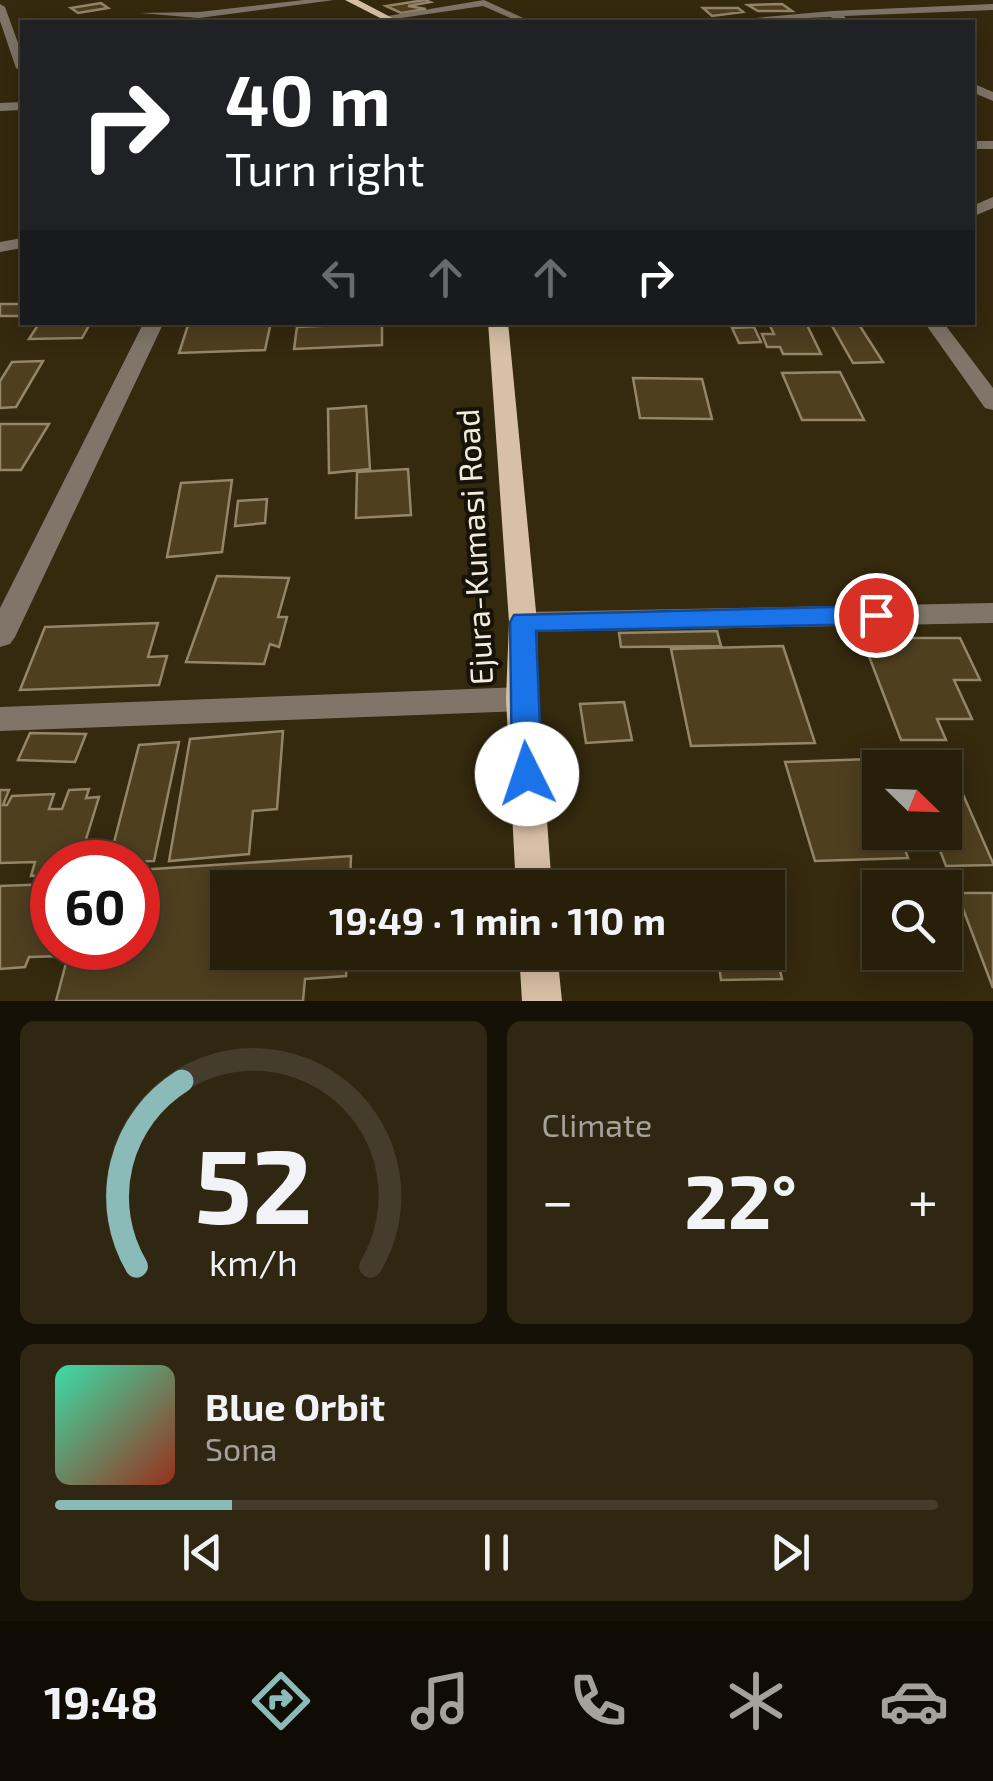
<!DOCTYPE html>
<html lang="en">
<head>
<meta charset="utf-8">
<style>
  :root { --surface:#281f0a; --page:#302713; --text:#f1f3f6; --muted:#a5a29c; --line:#443d2b; --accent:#8bbbb9 }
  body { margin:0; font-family:"Exo 2",sans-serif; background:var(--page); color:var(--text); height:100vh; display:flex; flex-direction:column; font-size:38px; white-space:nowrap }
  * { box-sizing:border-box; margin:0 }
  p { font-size:32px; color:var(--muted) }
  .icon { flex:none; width:55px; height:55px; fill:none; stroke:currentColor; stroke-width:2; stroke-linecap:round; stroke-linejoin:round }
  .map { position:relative; height:1001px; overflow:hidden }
  .panel { display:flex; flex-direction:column; gap:20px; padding:20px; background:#161106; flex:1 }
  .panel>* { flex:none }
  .guide { position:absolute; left:20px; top:20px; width:955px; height:305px; border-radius:0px; box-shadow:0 5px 25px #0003,0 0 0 2px var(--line); background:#202124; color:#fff; overflow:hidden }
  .needle { width:65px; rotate:113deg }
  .controls { position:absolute; left:862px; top:750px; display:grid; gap:20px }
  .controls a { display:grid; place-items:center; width:100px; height:100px; border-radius:0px; background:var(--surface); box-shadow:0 5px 25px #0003,0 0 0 2px var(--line); font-size:50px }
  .speed { position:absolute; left:30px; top:840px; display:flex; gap:20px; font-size:50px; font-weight:700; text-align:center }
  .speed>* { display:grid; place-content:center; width:130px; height:130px; border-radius:50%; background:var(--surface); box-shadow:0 5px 25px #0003,0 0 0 2px var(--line); line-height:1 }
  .speed .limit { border:15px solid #d22; background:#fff; color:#111 }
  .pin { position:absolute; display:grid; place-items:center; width:85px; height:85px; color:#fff; margin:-42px; border:5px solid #fff; border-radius:50%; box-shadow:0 2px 10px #0007 }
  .me { position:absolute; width:110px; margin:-55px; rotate:356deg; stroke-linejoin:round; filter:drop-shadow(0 0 8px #0008) }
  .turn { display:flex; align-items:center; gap:35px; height:210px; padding:0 40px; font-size:45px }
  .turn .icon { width:130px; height:130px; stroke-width:2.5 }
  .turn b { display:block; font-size:70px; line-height:85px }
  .lanes { display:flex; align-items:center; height:95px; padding:0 40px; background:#0003; justify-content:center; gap:50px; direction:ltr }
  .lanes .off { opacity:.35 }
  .big { font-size:75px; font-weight:700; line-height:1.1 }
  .panel .card { flex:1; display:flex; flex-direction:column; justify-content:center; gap:15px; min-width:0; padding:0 35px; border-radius:15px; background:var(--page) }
  .panel .dial { align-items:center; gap:0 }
  .dial svg { height:260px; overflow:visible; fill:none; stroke:var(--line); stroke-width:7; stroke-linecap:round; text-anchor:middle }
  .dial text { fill:var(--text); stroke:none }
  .song { display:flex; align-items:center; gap:30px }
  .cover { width:120px; height:120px; border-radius:15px; background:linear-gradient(135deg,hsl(160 70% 55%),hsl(10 70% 35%)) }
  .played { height:10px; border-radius:5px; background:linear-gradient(90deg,var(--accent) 20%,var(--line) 20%) }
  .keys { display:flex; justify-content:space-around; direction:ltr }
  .heat { display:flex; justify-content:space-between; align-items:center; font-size:55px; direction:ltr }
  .panel .tiles { flex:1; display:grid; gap:20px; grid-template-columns:1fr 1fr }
  .card:last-child { grid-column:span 2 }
  .trip { position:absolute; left:210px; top:870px; width:575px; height:100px; border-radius:0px; background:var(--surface); box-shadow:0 5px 25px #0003,0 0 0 2px var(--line); font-weight:700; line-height:100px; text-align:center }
  .tabs { display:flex; height:160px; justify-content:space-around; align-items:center; background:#100c04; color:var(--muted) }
  .tabs .icon { width:70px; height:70px }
  .tabs .on { color:var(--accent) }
  .tabs b { font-size:45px; color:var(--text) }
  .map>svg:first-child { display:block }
</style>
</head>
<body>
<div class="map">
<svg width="993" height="1001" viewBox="0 0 993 1001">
  <rect width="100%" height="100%" fill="#35290e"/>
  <!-- building -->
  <path fill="#4e3f1f" stroke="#938669" stroke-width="2.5" d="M425,0L430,2L408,6L426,9L401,13L386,6Z
    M101,3L108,8L78,13L71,8Z
    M782,4L792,11H758L748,5Z
    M703,8H738L743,12L712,16Z
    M0,304H22V316H0Z
    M40,322H91L82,338L29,339Z
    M189,322H271L265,350L179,353Z
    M382,323V345L294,349L297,327Z
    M806,323L821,354H783L780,347H767L762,334H774L769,324Z
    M858,323L883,362L853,363L831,324Z
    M754,327L761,342L739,343L732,328Z
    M43,361L16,407L0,408V381L12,362Z
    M840,372L864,420H802L782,373Z
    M633,378L702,379L712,419L640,418Z
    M366,406L370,469L329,473L328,409Z
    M0,424H49L21,470H0Z
    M408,469L411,515L356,518L357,472Z
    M232,480L222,552L167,557L181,483Z
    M267,499L265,523L235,526L238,501Z
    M217,576L289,578L278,617H287L279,647L270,644L264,664L186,662Z
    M158,623L148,657L167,656L159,685L20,690L45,627Z
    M717,631L721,646L621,647L619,633Z
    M862,638H960L980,680H954L972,719H937L946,740H901Z
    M783,646L815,743L691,746L671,649Z
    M624,702L632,740L586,743L580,704Z
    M283,731L277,809L253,811L249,854L169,861L190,739Z
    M30,733L86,734L75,762L18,760Z
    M179,742L154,861L109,862L139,745Z
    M944,751L993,863V865L946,866L933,832H945V768H907L900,752Z
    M871,759L880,784V832H899L908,858L815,861L785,762Z
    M89,789L86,798L99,797L79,862H52V875L31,876L35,862L0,863V790H9L3,805H7L12,796L54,794L49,809H62L69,790Z
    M351,856L350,888H228V952H347L346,976L305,979L303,1001H56L70,948H138V870Z
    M760,882L761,888H705L704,883Z
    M52,884V948H65L63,956L29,957L25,967L0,969V886Z
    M957,893H993V988Z
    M768,915L782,979L721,980L717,952H768Z"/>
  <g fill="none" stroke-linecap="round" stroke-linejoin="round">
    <!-- minor -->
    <path fill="#817569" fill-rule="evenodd" d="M304,0H334L199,18L140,13L199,12Z
      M484,0L532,22H520L483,6L387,20L382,17Z
      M0,4L5,7L22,54V71L16,68L0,21Z
      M993,4V10L844,16L848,20L845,22L830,17L711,22L832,11Z
      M972,83L993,92V101L972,92Z
      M22,102V110L0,111V103Z
      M972,141H993V149H972Z
      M993,197V208L972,217V206Z
      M22,238V248L0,252V242Z
      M144,322H164L15,637L10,644L0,647V608Z
      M924,322H943L993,388V410L985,408Z
      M993,603V623L523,632L513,629L509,622L513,615L523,612Z
      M522,687L533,691L538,699L533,707L522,711L0,731V707Z"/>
    <!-- major -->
    <path fill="#d8c0a6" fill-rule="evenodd" d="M345,0H358L400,22H388Z
      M488,322H508L537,622L538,699L552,888H516L506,699L509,622Z
      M519,952H557L562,1001H522Z"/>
  </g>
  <!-- route -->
  <path fill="#1a73e8" stroke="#114b97" stroke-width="2.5" d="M876,606L885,609L888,615L885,622L876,624L536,631L542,774L538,783L527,787L516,783L512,774L510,622L514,615Z"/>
  <g text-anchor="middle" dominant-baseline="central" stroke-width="8" stroke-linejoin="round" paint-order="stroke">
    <!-- street labels -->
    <g font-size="32" fill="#f3ecdc" stroke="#181308">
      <text transform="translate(473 547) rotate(-93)">Ejura-Kumasi Road</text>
    </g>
  </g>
</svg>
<div class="controls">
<a><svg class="needle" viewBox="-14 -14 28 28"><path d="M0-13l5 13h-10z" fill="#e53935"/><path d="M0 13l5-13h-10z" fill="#a5a29c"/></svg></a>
<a><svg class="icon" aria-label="search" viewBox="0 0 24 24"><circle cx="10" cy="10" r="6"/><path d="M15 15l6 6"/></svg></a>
</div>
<div class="speed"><div class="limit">60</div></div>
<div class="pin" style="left:876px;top:615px;background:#d93025"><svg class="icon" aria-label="arrive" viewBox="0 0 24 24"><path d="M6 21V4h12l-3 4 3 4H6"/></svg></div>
<svg class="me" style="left:527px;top:774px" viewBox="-20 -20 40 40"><circle r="19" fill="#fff"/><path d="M0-13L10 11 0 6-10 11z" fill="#1a73e8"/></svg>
<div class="trip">19:49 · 1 min · 110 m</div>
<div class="guide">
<div class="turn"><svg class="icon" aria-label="right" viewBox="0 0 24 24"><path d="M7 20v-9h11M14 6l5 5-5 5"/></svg><div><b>40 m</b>Turn right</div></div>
<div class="lanes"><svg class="icon off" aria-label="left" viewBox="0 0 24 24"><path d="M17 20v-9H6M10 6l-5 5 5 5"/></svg><svg class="icon off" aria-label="ahead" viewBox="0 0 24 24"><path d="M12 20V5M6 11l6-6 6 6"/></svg><svg class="icon off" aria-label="ahead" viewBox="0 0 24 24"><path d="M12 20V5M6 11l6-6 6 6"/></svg><svg class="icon" aria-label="right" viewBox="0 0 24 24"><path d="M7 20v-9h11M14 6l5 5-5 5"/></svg></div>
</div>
</div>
<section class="panel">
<div class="tiles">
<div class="card dial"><svg viewBox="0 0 100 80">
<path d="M14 69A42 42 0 1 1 86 69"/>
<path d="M14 69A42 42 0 0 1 28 12" stroke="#8bbbb9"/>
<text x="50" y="56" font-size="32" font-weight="700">52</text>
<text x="50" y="72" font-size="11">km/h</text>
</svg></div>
<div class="card"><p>Climate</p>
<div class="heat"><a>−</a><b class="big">22°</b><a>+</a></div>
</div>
<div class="card">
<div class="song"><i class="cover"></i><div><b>Blue Orbit</b><p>Sona</p></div></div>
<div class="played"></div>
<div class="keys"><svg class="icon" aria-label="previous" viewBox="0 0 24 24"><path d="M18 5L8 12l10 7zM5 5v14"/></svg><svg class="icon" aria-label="pause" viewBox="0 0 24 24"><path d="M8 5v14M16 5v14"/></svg><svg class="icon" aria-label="next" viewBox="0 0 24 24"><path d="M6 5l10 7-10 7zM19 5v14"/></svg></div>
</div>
</div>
</section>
<nav class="tabs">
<b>19:48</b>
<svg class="icon on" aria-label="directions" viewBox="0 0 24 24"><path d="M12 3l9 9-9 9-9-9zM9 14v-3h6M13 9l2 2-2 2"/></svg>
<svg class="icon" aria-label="music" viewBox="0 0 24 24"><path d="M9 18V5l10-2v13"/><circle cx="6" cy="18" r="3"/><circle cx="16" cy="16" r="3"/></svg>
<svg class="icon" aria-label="phone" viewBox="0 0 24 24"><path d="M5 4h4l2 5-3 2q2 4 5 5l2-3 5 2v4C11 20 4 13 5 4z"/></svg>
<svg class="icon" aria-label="climate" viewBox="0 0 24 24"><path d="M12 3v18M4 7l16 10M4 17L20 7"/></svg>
<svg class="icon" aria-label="car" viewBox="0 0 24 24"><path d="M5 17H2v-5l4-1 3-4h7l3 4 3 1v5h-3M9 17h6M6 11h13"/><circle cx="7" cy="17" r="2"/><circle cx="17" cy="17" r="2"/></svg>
</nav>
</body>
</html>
